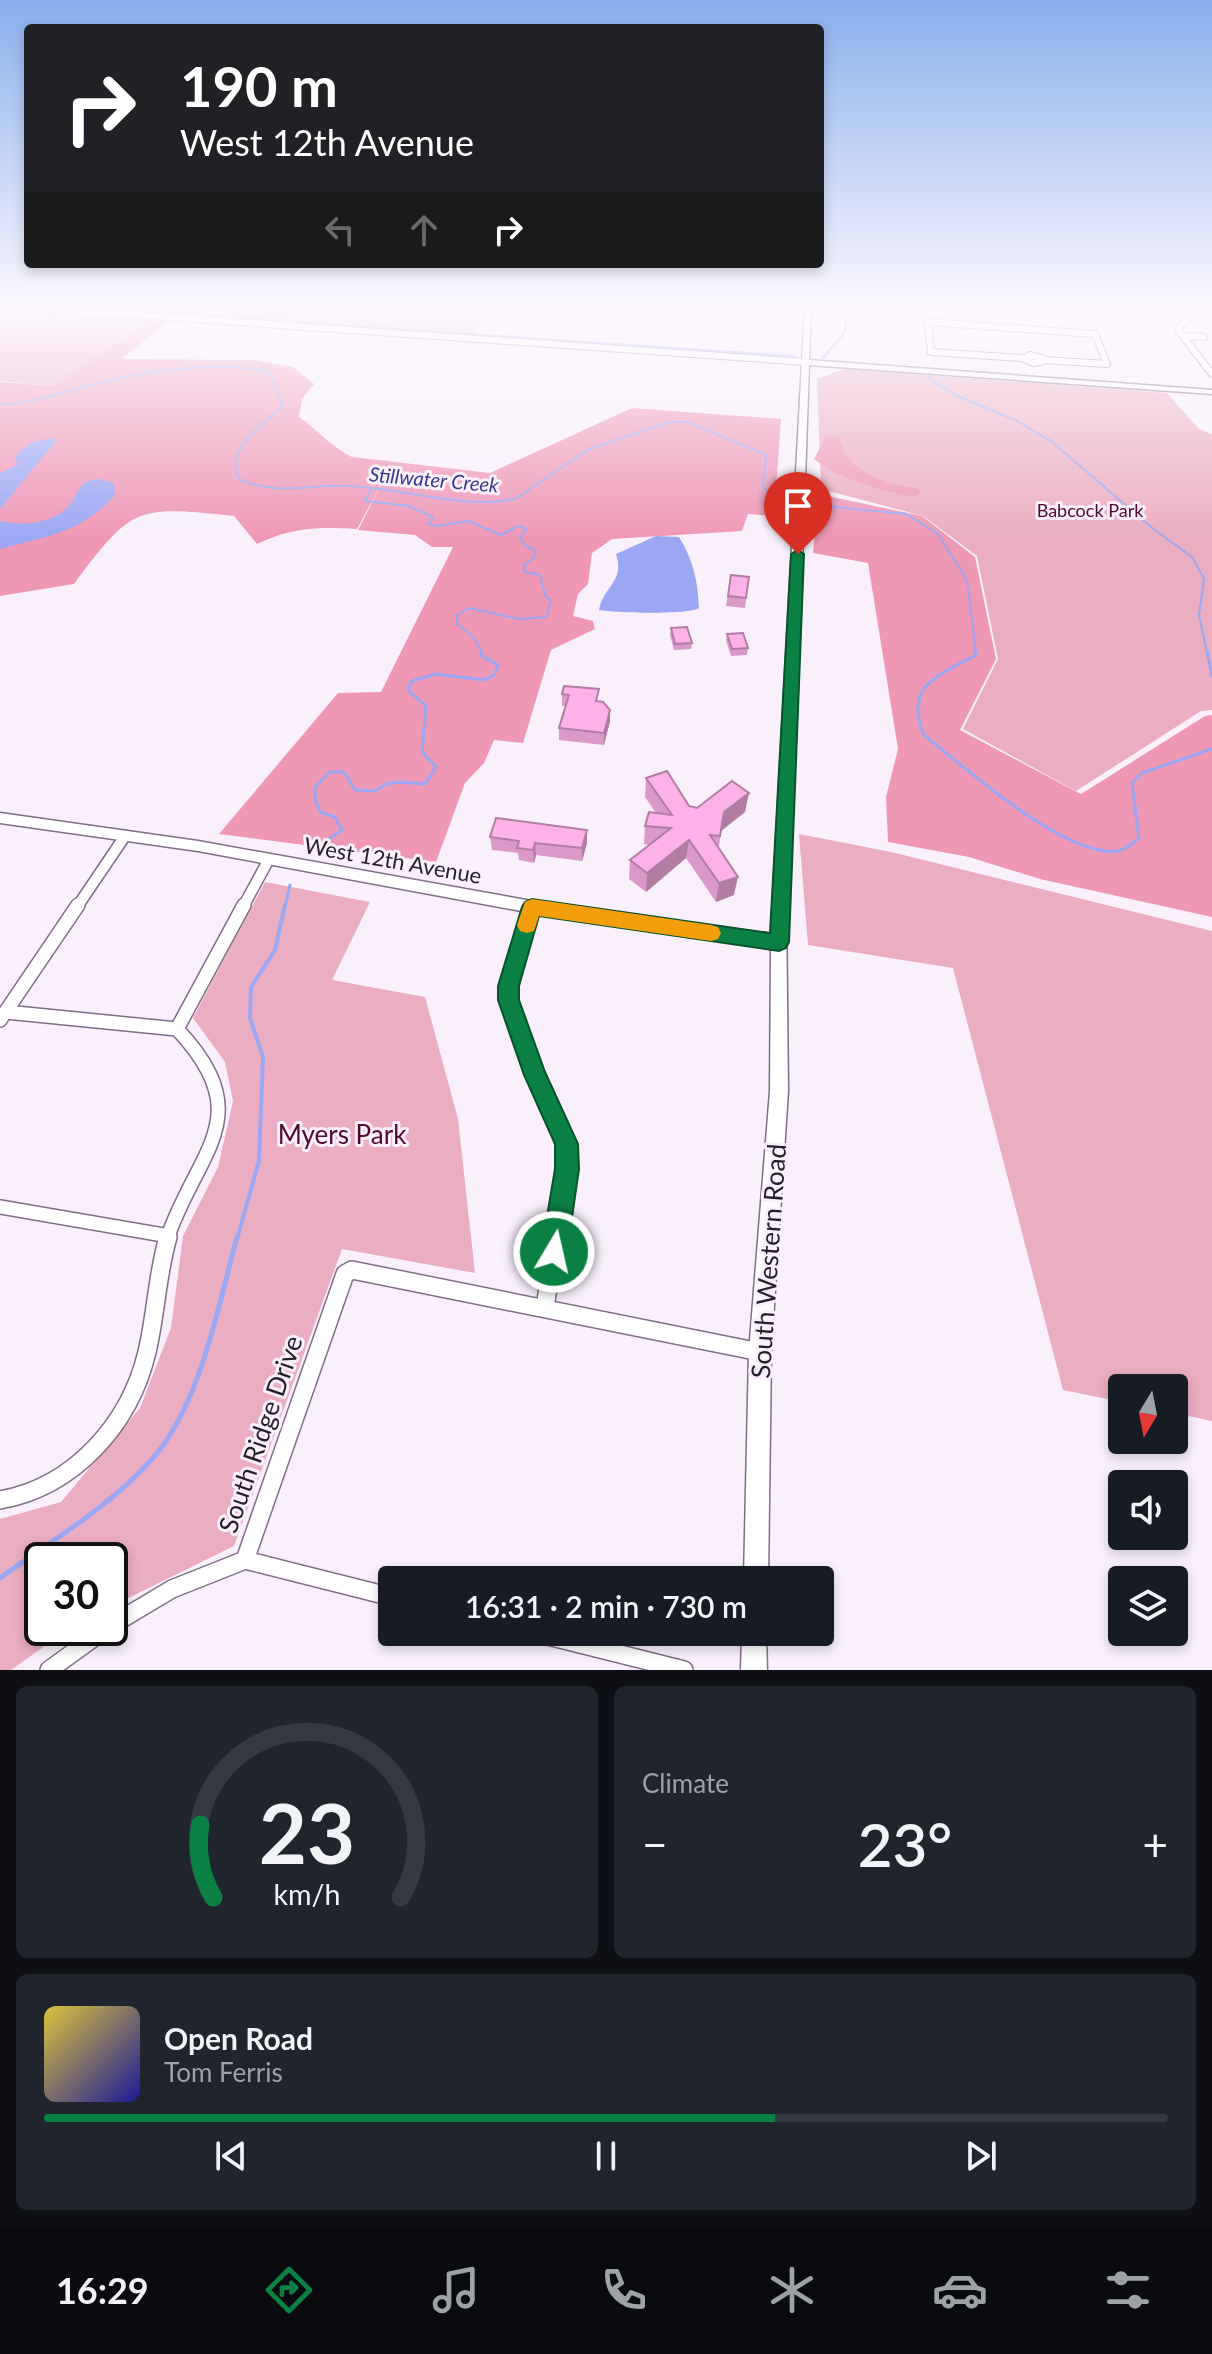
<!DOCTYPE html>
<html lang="en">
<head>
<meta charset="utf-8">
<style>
  :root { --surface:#171b24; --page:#20242c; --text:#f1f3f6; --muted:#9ea1a6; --line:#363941; --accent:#0b8043 }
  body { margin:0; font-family:Lato,sans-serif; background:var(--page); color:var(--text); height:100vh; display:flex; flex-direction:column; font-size:30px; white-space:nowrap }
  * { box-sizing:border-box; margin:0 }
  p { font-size:26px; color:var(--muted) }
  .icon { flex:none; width:44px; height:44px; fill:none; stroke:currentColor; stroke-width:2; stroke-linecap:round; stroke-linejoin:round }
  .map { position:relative; height:1670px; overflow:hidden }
  .details { display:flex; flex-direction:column; gap:16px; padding:16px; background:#0d0f14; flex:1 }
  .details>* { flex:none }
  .hud { position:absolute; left:24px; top:24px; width:800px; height:244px; border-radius:8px; box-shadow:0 4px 12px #0003; background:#202124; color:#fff; overflow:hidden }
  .needle { width:52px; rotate:190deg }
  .buttons { position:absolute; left:1108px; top:1374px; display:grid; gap:16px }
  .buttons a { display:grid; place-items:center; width:80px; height:80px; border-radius:8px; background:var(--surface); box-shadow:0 4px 12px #0003; font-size:40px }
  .speed { position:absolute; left:24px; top:1542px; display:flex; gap:16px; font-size:40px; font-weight:700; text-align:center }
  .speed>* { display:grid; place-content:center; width:104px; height:104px; border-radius:50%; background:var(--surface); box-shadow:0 4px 12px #0003; line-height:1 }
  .speed .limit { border:4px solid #111; border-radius:12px; background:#fff; color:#111 }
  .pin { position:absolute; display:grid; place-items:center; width:68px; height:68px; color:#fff; margin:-82px -34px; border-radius:50% 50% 50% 0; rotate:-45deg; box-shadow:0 0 8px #0007 }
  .pin .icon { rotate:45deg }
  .me { position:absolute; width:88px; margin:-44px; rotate:9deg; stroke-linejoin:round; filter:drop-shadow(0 0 6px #0008) }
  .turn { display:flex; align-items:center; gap:28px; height:168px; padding:0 24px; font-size:36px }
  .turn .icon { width:104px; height:104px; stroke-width:2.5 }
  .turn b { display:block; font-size:56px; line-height:68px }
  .lanes { display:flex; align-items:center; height:76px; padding:0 24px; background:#0003; justify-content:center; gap:40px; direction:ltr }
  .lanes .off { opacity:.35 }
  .big { font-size:60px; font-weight:600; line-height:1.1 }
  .details .card { flex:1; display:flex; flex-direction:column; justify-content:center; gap:12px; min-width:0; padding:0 28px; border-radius:12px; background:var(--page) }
  .details .dial { align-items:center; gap:0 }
  .dial svg { height:208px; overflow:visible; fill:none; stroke:var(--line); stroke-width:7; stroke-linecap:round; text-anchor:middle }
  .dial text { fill:var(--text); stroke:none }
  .song { display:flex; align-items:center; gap:24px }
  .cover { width:96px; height:96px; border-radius:12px; background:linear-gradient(135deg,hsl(50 70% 55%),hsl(240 70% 35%)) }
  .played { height:8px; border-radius:4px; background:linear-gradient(90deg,var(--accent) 65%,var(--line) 65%) }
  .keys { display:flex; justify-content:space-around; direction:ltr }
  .heat { display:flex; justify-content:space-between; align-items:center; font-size:44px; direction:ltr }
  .details .tiles { flex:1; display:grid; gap:16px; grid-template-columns:1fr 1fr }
  .card:last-child { grid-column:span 2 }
  .trip { position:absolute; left:378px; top:1566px; width:456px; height:80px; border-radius:8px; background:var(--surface); box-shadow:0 4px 12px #0003; font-weight:600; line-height:80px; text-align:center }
  .tabs { display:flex; height:128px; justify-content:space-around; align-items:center; background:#090b0e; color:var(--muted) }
  .tabs .icon { width:56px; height:56px }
  .tabs .selected { color:var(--accent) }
  .tabs b { font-size:36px; color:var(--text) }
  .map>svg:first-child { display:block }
</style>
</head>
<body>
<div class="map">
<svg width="1212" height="1670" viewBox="0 0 1212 1670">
  <rect width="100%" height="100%" fill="#f9f0fc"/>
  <!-- green -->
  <path fill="#ebadc1" d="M189,306H493L473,336L176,315Z
    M0,310L148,320L53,386L0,381Z
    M844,369L1167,393L1199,429L1212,434V710L1201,711L1076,791L963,729L998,659L977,556L923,516L821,489L817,379Z
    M799,834L891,852L1212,931V1421L1174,1413V1388H1122V1402L1063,1390L953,968L808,945Z
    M265,882L370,902L332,980L425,997L458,1119L475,1273L342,1249L234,1546L110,1607V1560H42V1628H70L11,1670H0V1519L61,1502L140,1408L171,1328L183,1236L218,1167L233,1101L225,1062L193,1018Z"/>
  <!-- forest -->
  <path fill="#ef98b6" d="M148,320L167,322L122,359L253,360L293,367L314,384L302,399L299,417C318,430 331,447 352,457L490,473L632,408L781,419L774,516L748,514L742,531L612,539L592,553L588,584L578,594L573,616L593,621L595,629L551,650L523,743L494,740L484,763L465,783L436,862L219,834L338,693L381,692L453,547H432L415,535L358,530L382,483L357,529C316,527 295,527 257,544L234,516C137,506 133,505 74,584L0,596V382L53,386Z
    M826,437H838C853,478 882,481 921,490L915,497C882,491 840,480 814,459Z
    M818,494L922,516L975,557L996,659L960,730L1081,794L1205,716L1212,715V917L1040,879L969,857L888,842L886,797L898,749L868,563L813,553Z"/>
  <!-- water -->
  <path fill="#9ba7f3" d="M54,438L55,442L0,509V473L19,464L14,460C23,444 36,440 54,438Z
    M99,479L114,483L115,495C81,533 47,536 0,549V521C21,526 53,524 68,507C80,492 77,481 99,479Z
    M656,536L679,537C693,559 698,582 699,608C688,615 614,613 599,610C604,585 625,582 616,554Z"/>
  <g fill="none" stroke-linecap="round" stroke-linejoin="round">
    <!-- stream-far3 -->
    <path stroke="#9ba7f3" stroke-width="2" d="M58,306L161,313
      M169,313L288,321
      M297,322L794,356
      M823,358L845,332L847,310L896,308L1003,313L1018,306
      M927,377L955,395L1017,421L1051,441L1151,527L1192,557L1204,579L1199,615L1207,653
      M0,404C30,404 56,394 84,387C141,372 210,361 268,371L283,405C262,426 223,449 240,480C282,496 307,484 350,486C401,488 468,511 517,498L587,450L669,422H687L766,455L763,485L773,501L906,514L938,534L967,580L976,653
      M371,488L365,501L409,506L433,517L428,524L437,526L468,521L501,535L518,526L527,529L520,538L525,546L535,550L534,558L524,565L525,572L540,575L545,595L551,601L546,617L519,619L469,608L457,615V624L474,637L482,653"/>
    <!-- stream-far2 -->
    <path stroke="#9ba7f3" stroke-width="3" d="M975,651L976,655C938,676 903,685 924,735C964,767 1067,859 1118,851C1126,850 1133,843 1139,838L1132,783L1142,773L1212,749
      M1207,651L1212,676
      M309,847L325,842L342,830L335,817L320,812L315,800V787L330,772H344L355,790L375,791L386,784L399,782L425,784L436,767L422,752L426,706L408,690L412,681L436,674L484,680L494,675L498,665L482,656L481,651
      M285,907L290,885"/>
    <!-- stream-far1 -->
    <path stroke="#9ba7f3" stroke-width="4" d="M237,1239L259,1161L263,1057L250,1018L251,987L275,950L285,905"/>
    <!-- stream -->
    <path stroke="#9ba7f3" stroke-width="5" d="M0,1578C51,1541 111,1506 153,1458C201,1403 218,1306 237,1237"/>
    <defs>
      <path id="street-far3" d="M11,306L805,362
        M1192,306L1193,313L1179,327V331L1212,374
        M1183,336L1204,337
        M1030,355L1042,358L1044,361L1034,363L1024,359Z
        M1023,358L931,352L928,322L1095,334L1107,364L1044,360"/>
      <path id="street-far2" d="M77,907L125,836
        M243,907L269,859"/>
      <path id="street-far1" d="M532,907L509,986L508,1000L535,1075L567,1144V1169L556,1239
        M6,1012L177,1029
        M0,1020L78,905
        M0,1207L169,1236
        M167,1239C197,1150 260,1117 177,1029L244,905"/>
      <path id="street" d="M545,1307L556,1237
        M0,1500C74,1487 130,1424 147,1352C156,1314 157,1275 168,1237
        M245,1560L392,1597
        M110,1626L172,1589L245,1560L345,1274L352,1270L760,1352
        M532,1632L684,1670
        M49,1670L107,1628"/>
      <path id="secondary" d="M805,306H811L809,360L1212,390V394L809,365L797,708L786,898L788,1091L771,1352L768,1580H744L749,1352L770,1091L771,947L532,913L198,851L0,823V813L198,841L532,901L771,934Z
        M742,1632H766L767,1670H741Z"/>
    </defs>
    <!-- street-far3 casing -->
    <use href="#street-far3" stroke="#806d87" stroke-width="8"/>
    <!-- street-far2 casing -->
    <use href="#street-far2" stroke="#806d87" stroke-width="13"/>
    <!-- street-far1 casing -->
    <use href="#street-far1" stroke="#806d87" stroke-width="16"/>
    <!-- street casing -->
    <use href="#street" stroke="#806d87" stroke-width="20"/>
    <!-- secondary casing -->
    <use href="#secondary" stroke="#806d87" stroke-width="3"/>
    <!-- street-far3 -->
    <use href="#street-far3" stroke="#fff" stroke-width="6"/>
    <!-- street-far2 -->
    <use href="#street-far2" stroke="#fff" stroke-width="10"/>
    <!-- street-far1 -->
    <use href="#street-far1" stroke="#fff" stroke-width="13"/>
    <!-- street -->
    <use href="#street" stroke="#fff" stroke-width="17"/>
    <!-- secondary -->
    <use href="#secondary" fill="#fff" fill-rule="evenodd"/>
  </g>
  <!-- wall -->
  <path fill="#da99c7" d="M731,575L749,577L745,608L726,606Z
    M671,628L692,643L691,649L674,650L670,635Z
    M727,634L748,648L747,655L731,656L726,640Z
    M562,694L599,701L610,721L604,745L559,740V728L565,706H562Z
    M646,778L689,806L745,812L721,831L719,847L734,895L716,902L686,858L646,892L629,879L630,860L649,845L644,844L645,826L656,813L645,797Z
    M490,837L587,843L582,861L536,855L534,863L519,860L518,853L492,850Z"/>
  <!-- shaded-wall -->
  <path fill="#b17da2" d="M610,710V721L604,745V733Z
    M749,793L745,812L721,831L717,854L724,812Z
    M587,830V843L582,861V848Z
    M689,840L686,858L646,892L647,873Z
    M535,843L536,855L534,863L533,850Z
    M738,877L734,895L716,902L719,883Z"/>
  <!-- building -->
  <path fill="#fdb2e7" stroke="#b17da2" stroke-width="2" d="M731,575L749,577L746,598L728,596Z
    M687,627L692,643L675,644L671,628Z
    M743,633L748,648L732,649L727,634Z
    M564,686L599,689L596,701L603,702L610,710L604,733L559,728L569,695L562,694Z
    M667,771L689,806L697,808L732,781L749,793L724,812L720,836L710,835L738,877L719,883L689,840L647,873L630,860L671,828L645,826L649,812L672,815L646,778Z
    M496,818L587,830L582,848L535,843L533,850L517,848L519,841L490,837Z"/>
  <!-- sky -->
  <linearGradient id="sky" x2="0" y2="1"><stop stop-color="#89afec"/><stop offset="0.57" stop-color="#fcf8fe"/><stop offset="1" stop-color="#fcf8fe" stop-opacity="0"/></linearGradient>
  <rect width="1212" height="539" fill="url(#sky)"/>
  <!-- route -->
  <path fill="#0b8043" stroke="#07532c" stroke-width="2" d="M798,550L804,554L789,942L786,948L779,951L539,916L519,986V1000L545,1072L578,1144L579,1169L567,1252L563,1261L554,1265L545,1261L541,1252L555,1169V1144L524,1075L498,1000V986L522,907L525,902L532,899L770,933L791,554Z"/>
  <!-- slow -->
  <path fill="#f59e0b" d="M532,899L711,925L718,927L721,933L718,939L711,941L539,916L534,931L527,933L520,931L517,925L525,902Z"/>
  <g text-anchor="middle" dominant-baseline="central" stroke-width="6" stroke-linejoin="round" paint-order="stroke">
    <!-- far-park labels -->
    <g font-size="18" fill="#55082d" stroke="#f9f0fc">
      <text x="1090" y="510">Babcock Park</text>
    </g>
    <!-- far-water labels -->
    <g font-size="20" font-style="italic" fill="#373a90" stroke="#f9f0fc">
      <text transform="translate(434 479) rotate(5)">Stillwater Creek</text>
    </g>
    <!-- street labels -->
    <g font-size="22" fill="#261e29" stroke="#f9f0fc">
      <text transform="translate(393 860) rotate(10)">West 12th Avenue</text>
    </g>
    <!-- near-park labels -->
    <g font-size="26" fill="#55082d" stroke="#f9f0fc">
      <text x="342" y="1134">Myers Park</text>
    </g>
    <!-- near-street labels -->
    <g font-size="26" fill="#261e29" stroke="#f9f0fc">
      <text transform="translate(768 1261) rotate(-86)">South Western Road</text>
      <text transform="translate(260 1434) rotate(-71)">South Ridge Drive</text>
    </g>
  </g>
</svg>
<div class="buttons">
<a><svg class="needle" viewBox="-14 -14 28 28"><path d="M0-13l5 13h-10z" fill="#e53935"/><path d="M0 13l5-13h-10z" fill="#9ea1a6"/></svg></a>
<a><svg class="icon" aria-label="sound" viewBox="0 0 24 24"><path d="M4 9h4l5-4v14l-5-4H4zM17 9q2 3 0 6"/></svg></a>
<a><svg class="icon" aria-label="layers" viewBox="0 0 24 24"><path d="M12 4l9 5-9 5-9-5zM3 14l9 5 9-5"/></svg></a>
</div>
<div class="speed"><div class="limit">30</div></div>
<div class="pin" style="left:798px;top:554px;background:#d93025"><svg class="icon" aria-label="arrive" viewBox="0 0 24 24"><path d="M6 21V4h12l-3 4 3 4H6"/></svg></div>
<svg class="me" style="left:554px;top:1252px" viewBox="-20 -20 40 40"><circle r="17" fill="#0b8043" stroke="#fff" stroke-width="3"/><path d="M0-11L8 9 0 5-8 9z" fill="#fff"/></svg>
<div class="trip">16:31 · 2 min · 730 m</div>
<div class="hud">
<div class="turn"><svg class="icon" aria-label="right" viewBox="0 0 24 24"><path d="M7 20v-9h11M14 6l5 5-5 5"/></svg><div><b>190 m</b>West 12th Avenue</div></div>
<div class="lanes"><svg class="icon off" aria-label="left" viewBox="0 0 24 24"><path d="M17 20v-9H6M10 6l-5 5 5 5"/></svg><svg class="icon off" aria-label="ahead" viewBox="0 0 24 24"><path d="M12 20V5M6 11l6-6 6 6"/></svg><svg class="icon" aria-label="right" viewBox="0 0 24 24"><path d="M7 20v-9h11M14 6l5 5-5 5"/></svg></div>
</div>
</div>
<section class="details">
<div class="tiles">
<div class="card dial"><svg viewBox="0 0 100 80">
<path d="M14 69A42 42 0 1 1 86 69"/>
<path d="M14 69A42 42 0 0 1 9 41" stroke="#0b8043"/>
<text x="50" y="56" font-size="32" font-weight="700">23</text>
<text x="50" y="72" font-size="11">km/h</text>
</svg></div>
<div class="card"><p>Climate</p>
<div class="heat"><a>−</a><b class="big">23°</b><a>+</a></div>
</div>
<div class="card">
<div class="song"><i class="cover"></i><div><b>Open Road</b><p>Tom Ferris</p></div></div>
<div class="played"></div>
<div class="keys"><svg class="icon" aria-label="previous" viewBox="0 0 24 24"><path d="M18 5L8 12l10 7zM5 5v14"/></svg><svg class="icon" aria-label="pause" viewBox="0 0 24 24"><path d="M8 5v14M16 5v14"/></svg><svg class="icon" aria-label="next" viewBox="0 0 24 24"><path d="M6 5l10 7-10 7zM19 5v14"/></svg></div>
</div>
</div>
</section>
<nav class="tabs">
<b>16:29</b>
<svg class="icon selected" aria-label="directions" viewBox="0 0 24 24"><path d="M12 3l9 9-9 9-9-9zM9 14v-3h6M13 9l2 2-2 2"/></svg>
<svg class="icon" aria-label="music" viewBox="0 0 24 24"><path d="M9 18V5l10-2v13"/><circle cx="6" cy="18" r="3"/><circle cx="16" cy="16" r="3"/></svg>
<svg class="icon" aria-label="phone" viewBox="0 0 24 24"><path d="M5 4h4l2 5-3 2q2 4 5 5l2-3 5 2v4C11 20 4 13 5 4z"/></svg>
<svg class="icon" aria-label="climate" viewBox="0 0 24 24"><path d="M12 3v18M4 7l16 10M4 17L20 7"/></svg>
<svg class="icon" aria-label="car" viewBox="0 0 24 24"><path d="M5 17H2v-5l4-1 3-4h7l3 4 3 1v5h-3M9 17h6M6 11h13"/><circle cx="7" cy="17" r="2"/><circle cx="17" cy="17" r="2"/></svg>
<svg class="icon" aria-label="filters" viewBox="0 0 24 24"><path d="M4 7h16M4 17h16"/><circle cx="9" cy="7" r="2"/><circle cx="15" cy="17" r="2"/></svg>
</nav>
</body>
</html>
